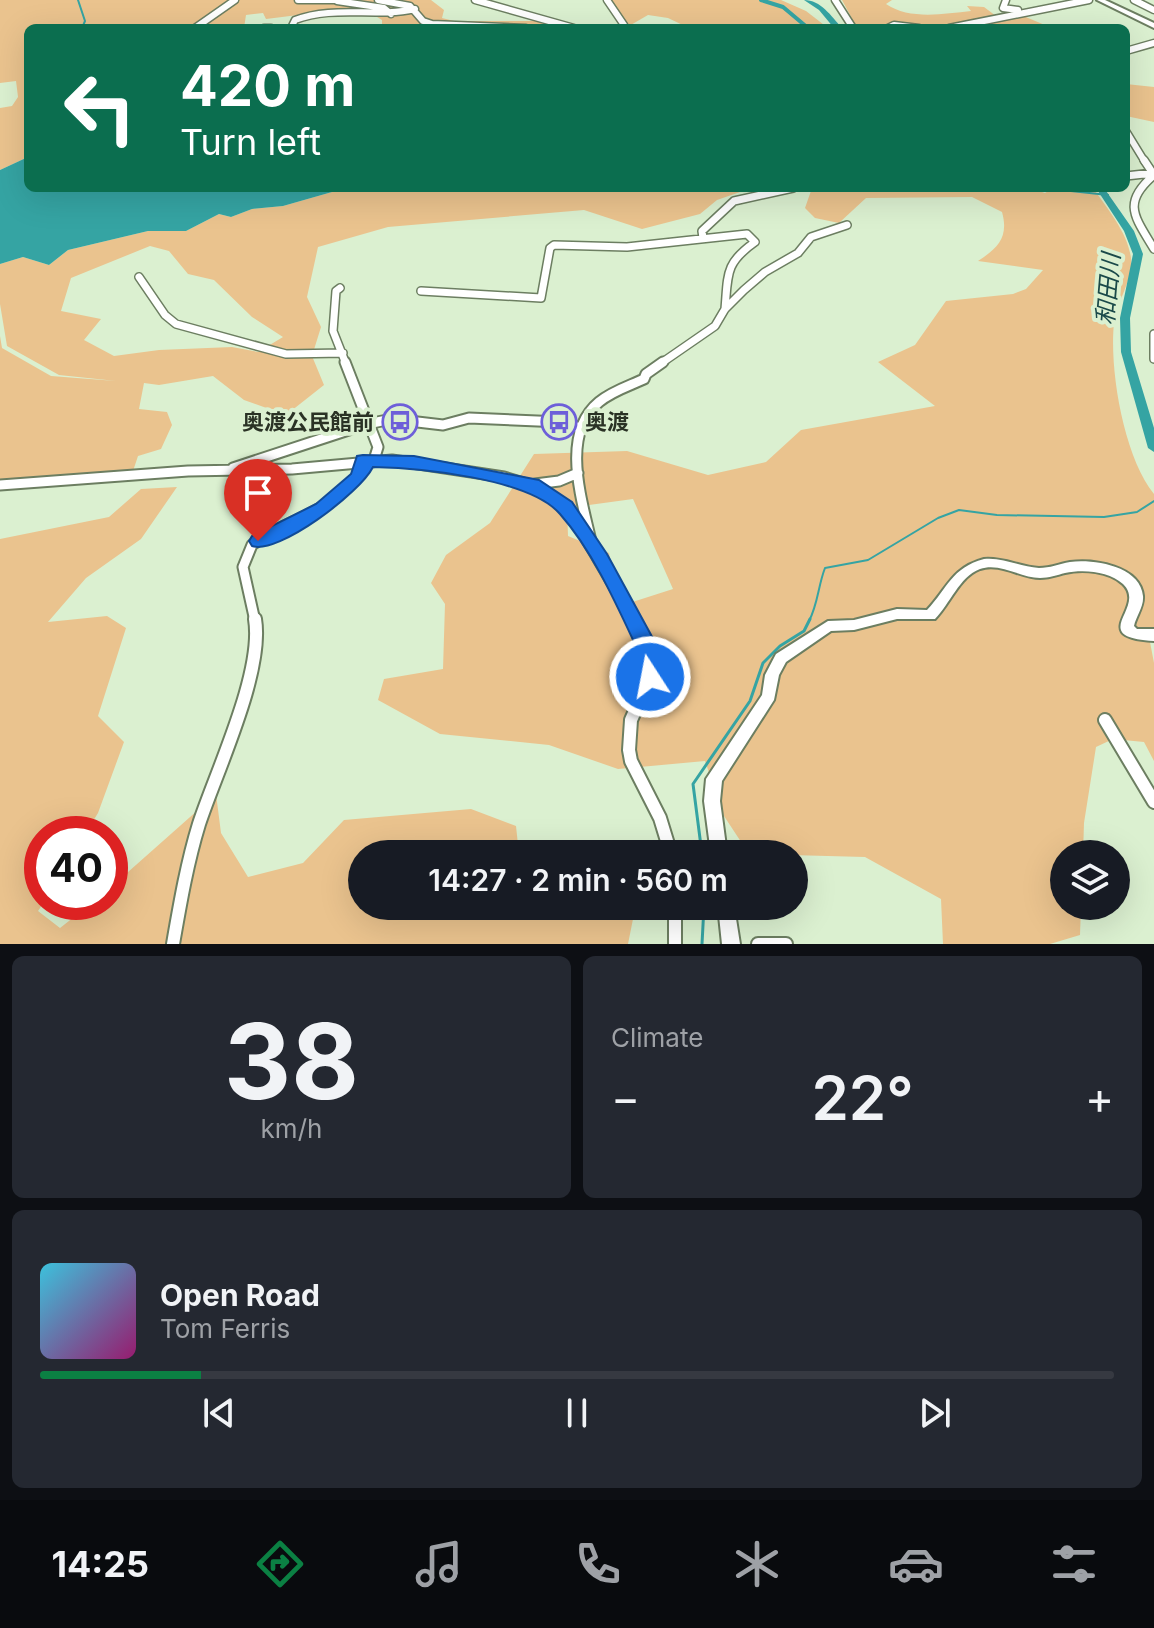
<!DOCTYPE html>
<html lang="en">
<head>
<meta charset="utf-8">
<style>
  :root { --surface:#171b24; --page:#242831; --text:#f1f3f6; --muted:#9ea1a6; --line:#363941; --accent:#0b8043 }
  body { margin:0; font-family:Inter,"Noto Sans JP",sans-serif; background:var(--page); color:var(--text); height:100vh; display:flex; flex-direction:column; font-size:30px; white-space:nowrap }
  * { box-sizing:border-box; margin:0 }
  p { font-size:26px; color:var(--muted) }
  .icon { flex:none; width:44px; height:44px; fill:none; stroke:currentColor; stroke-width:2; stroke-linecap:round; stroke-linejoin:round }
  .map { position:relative; height:944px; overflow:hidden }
  .details { display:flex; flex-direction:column; gap:12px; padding:12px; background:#0d0f14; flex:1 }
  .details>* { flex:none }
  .hud { position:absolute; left:24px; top:24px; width:1106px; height:168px; border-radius:12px; box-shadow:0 8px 32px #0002; background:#0b6e4f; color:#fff; overflow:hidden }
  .controls { position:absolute; left:1050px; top:840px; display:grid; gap:16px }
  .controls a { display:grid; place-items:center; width:80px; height:80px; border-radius:50%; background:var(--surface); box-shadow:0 8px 32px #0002; font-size:40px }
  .speed { position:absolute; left:24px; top:816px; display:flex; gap:16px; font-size:40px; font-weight:700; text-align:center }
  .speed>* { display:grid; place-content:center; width:104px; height:104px; border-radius:50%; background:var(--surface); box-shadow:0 8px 32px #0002; line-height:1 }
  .speed .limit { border:12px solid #d22; background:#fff; color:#111 }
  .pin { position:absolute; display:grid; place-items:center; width:68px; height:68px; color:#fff; margin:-82px -34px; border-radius:50% 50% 50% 0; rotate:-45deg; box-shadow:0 0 8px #0007 }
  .pin .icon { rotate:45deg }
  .me { position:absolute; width:88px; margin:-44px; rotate:349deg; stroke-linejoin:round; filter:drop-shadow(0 0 6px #0008) }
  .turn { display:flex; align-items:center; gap:28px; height:168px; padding:0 24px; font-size:36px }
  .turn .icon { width:104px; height:104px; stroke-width:2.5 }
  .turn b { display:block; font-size:56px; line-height:68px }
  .big { font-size:60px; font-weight:600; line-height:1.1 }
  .details .widget { flex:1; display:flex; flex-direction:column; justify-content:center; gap:12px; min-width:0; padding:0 28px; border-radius:12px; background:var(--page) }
  .details .dial { align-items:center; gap:0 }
  .dial b { font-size:104px; line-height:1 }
  .song { display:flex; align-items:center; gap:24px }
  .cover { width:96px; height:96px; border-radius:12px; background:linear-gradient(135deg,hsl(190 70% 55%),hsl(320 70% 35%)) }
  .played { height:8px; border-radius:4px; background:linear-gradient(90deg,var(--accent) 15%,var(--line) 15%) }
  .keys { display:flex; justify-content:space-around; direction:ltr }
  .heat { display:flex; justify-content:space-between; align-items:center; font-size:44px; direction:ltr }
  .details .tiles { flex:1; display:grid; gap:12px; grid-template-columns:1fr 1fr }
  .widget:last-child { grid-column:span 2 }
  .trip { position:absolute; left:348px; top:840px; width:460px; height:80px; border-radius:40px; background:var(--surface); box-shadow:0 8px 32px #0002; font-weight:600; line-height:80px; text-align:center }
  .tab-bar { display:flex; height:128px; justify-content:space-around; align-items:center; background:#090b0e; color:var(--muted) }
  .tab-bar .icon { width:56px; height:56px }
  .tab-bar .on { color:var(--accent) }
  .tab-bar b { font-size:36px; color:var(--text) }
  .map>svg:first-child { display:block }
</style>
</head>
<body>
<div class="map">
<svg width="1154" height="944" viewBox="0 0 1154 944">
  <rect width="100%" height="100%" fill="#dbf0d0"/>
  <!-- green -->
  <path fill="#eac38e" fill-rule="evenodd" d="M0,0H431L444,10L442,18L454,21H543L568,28H382V20L364,9L354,8L266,19L263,13L246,15L244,28H28V157L0,170V108L12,106L18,97L16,81L0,83Z
    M610,0H781L806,11L828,28H689L668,18L648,15L629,26Z
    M842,0H892L886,4C909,20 943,14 971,11L967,6L984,7L996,16L985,23L1021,15L1052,28H857Z
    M1126,84L1154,87V122L1126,116Z
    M346,188H745L743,191L717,200L700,214L642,229L584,210L388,227L318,247L307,297L321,327L312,356L324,385L286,415L244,400L213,376L159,385L144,383L139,409L167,412L172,425L161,449L138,456L133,471L0,481V336L2,348L51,376L116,381L59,375L7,346L0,304V264L23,257L49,265L68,250L148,231H186L219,214L231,217L252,209L283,206ZM150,246L169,251L188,274L214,280L252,317L283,337L258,352L232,347L159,350L114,356L84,340L101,319L61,311L71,278Z
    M812,188H1030L1045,193L1053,188H1093C1107,208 1128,233 1131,258C1134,278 1116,303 1114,323C1109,370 1124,457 1154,494V631L1150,642L1154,663V761L1144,742L1113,739L1096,747L1084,823L1083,854H1064V906H1081L1080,935L1050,944H943L941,899L865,857L749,854L724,816L705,761L618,769L549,745L440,734L378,700L384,679L443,669L445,604L431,583L446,555L490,523L534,454L627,451L708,475L766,462L801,430L935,406L878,362L915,345L946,301L1013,294L1026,289L1043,270L978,261C998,248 1009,237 1002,212L972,197L866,198L839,223L815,218L805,208ZM633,499L673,589L620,606L609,553L568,536L567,508Z
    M177,487L141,539L86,578L48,622L107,616L126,628L98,716L124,742L98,813L85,834H42L44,902L38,911L60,928L93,902H110V888L216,794L221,833L248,877L303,863L344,820L471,809L516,826L519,854H362V906H597L634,914L628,944H0V539L109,517L141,489Z"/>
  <!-- water -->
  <path fill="#35a4a3" d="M28,157V188H346L283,206L252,209L231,217L219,214L186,231H148L68,250L49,265L23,257L0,264V170Z"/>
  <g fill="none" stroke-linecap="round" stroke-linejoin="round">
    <!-- stream-far1 -->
    <path stroke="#35a4a3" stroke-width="2" d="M78,0L85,21L82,28
      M1043,188L1108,195L1104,194
      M809,621C818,604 818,586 825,568L868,560L938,518L959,510L997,515L1104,517L1137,512L1154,501"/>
    <!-- stream -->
    <path stroke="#35a4a3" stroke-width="3" d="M702,854L693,784L750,701L763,663L780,646L804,631L810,619
      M702,944L704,906"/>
    <!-- canal -->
    <path stroke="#35a4a3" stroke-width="4" d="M761,0L783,7L808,28"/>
    <!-- river -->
    <path fill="#35a4a3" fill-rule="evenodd" d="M804,0C821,0 831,16 842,28H834L819,10Z
      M1096,188H1104L1134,231L1143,254L1130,318L1131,352L1154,428V452L1148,448L1121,352L1120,318L1133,254L1124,231Z"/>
    <defs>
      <path id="minor-far3" d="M298,0H342
        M378,0L410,6L423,21L432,24L526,28
        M475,0L574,28
        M607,0L624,25L622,28
        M835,0L853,28
        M1006,0L1003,8L1018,10
        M1134,0L1154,10
        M337,1L384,8L391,14
        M195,28L235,0
        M264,28H271
        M291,28L295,20C334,5 375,18 415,9
        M888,28L894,25L919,28
        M949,28L1089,0
        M1126,51L1154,43
        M1126,131L1145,162"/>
      <path id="minor-far2" d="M1144,160L1154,175
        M1154,175C1121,203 1135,217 1154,249
        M1126,176L1153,173
        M703,238L702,231L734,201L793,188
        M139,277L165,315L176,324L286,354L343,353
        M340,288L336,291L333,331L346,364
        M421,291L541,298L550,248L554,245L627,247L747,234L755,242C725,263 728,274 725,309
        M1154,334V359
        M660,364L715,326L725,309L744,290L765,272L798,253L811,237L847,225"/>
      <path id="minor-far1" d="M345,362L378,447L374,460
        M233,468L367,424L392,419L443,425L469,418L561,422L580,428
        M535,484L559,481L578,473
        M0,485L188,471L292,469L392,460L504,477L540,488L561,503L577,523L634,621
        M591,541C582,500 560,434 599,402C612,391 629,386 644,379L646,374L663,362
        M255,621L243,567L252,545C293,514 331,517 364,466L363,461"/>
      <path id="minor" d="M633,619L649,652L650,677L631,720L629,750L631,761L660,818L671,854
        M1105,720L1154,802
        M675,906V944
        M173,944C180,904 187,863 199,824C216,772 264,672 255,619
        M758,944H786"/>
      <path id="major" d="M1097,0H1105L1154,23V28Z
        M984,559C1003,557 1020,567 1039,568C1050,568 1059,564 1070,562C1094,559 1140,566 1143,596C1144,607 1136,616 1134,626L1137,629H1154V641C1085,637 1148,608 1123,584C1109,571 1083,569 1065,573C1057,575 1049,578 1040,578C1021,578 1000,562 980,569C959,577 950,604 935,619H897L854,630L831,631L786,662L779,675L774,700L722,781L720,801L727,854H711L704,801L706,779L762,695L765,675L776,654L828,621L854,620L897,609L927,610C948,588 951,568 984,559Z
        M718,906H734L740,944H722Z"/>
    </defs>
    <!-- minor-far3 casing -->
    <use href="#minor-far3" stroke="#6c7e61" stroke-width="9"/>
    <!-- minor-far2 casing -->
    <use href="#minor-far2" stroke="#6c7e61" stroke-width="10"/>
    <!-- minor-far1 casing -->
    <use href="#minor-far1" stroke="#6c7e61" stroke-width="13"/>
    <!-- minor casing -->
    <use href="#minor" stroke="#6c7e61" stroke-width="16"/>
    <!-- major casing -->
    <use href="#major" stroke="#6c7e61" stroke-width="4"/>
    <!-- minor-far3 -->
    <use href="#minor-far3" stroke="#fff" stroke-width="6"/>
    <!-- minor-far2 -->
    <use href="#minor-far2" stroke="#fff" stroke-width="7"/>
    <!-- minor-far1 -->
    <use href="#minor-far1" stroke="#fff" stroke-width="9"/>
    <!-- minor -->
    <use href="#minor" stroke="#fff" stroke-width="12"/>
    <!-- major -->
    <use href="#major" fill="#fff" fill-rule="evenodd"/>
  </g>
  <!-- route -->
  <path fill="#1a73e8" stroke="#114b97" stroke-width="2" d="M363,455L414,456L539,480L572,502L607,554L656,644L662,660L658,683L650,686L643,683C636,670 641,656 634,642C614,599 591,549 560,514C529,478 419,468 373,467C360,493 278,555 252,546L249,541L252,536L316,504L351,474L357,456Z"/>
  <!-- icons -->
  <defs>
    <symbol id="bus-ring" viewBox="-11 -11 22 22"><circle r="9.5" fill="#dbf0d0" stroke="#6d5fd9" stroke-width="1.5"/><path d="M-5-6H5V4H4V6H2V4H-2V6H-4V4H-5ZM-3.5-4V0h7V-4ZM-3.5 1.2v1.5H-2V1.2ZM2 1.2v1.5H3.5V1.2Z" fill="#6d5fd9"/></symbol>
  </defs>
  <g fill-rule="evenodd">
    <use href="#bus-ring" x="380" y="402" width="40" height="40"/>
    <use href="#bus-ring" x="539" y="402" width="40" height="40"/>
  </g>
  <g text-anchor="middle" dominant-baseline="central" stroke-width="8" stroke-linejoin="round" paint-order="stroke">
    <!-- poi labels -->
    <g font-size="22" font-weight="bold" fill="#2a3225" stroke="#dbf0d0" text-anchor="end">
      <text x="374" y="422">奥渡公民館前</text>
      <text x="585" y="422" text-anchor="start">奥渡</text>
    </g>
    <!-- water labels -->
    <g font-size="24" font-style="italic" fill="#1a4949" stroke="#dbf0d0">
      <text transform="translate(1108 289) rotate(-85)">和田川</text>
    </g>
  </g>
</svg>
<div class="controls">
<a><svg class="icon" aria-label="layers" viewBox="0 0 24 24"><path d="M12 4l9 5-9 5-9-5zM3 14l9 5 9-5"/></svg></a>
</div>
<div class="speed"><div class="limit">40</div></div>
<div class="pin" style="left:258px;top:541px;background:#d93025"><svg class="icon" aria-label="arrive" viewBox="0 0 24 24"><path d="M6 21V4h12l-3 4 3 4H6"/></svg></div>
<svg class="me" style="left:650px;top:677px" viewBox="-20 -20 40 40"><circle r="17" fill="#1a73e8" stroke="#fff" stroke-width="3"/><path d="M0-11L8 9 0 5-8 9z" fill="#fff"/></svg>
<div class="trip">14:27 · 2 min · 560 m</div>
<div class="hud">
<div class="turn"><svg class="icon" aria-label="left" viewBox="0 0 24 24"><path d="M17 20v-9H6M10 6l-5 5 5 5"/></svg><div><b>420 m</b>Turn left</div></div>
</div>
</div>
<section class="details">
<div class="tiles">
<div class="widget dial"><b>38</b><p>km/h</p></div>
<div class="widget"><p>Climate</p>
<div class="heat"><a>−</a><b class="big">22°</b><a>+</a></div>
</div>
<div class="widget">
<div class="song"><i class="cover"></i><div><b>Open Road</b><p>Tom Ferris</p></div></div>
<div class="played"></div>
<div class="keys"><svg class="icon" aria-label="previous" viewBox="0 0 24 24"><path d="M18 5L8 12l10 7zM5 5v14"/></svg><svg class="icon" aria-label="pause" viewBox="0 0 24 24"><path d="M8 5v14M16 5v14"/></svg><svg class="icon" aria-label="next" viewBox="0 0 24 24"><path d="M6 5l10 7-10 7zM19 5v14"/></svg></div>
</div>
</div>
</section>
<nav class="tab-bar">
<b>14:25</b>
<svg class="icon on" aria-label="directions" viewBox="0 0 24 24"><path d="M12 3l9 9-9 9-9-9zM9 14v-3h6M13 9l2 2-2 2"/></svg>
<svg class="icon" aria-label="music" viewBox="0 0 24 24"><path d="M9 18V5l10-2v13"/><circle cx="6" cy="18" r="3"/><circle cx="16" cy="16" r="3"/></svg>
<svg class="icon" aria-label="phone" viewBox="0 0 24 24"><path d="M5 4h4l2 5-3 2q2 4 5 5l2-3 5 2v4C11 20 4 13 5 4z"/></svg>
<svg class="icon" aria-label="climate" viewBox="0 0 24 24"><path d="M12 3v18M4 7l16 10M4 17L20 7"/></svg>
<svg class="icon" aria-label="car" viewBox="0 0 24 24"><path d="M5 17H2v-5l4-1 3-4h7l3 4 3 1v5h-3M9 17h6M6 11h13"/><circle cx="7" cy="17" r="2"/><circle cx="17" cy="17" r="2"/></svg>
<svg class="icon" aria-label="filters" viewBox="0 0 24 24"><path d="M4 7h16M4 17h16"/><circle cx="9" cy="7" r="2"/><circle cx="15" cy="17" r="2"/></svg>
</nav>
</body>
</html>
